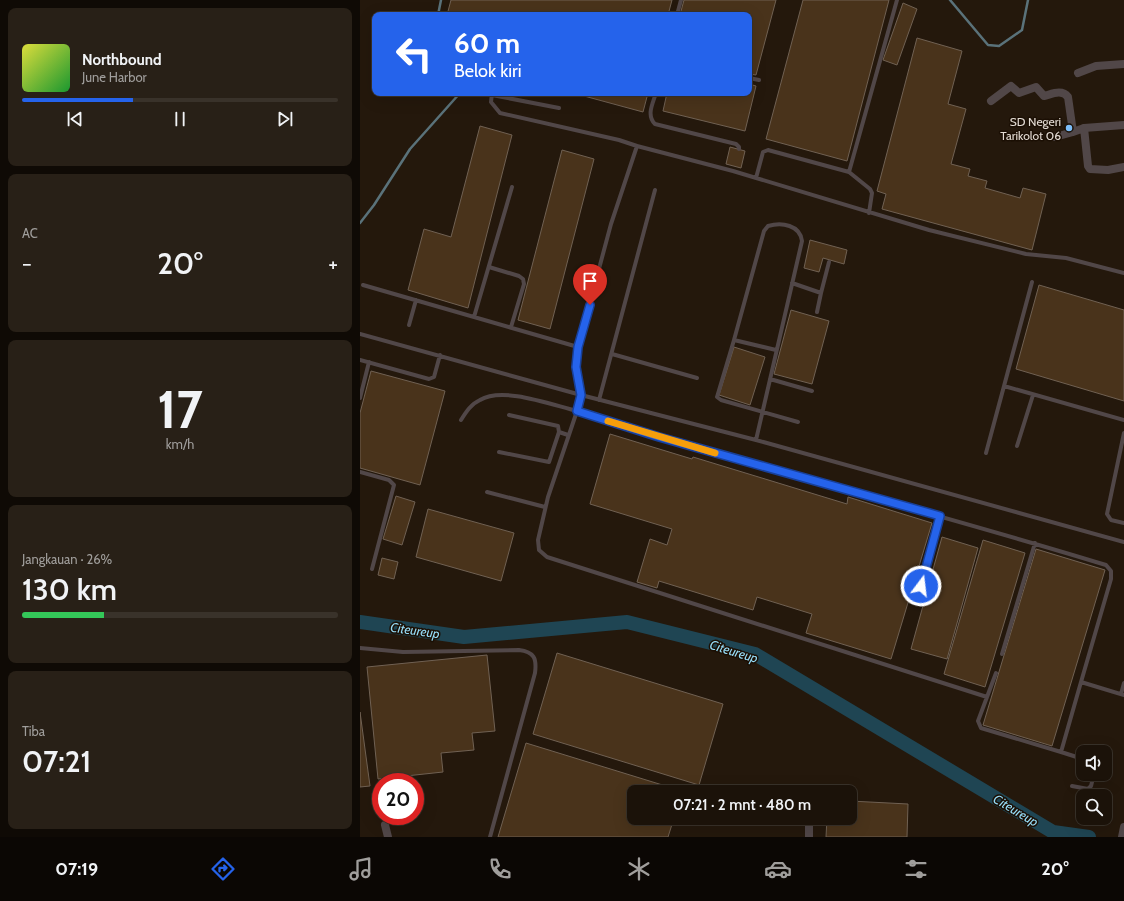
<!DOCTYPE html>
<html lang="id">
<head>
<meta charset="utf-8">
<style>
  :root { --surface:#1b1209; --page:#282017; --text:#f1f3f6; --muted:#a09e9c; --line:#39322a; --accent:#2563eb }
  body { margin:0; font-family:Cabin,sans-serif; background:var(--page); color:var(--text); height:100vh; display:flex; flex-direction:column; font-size:15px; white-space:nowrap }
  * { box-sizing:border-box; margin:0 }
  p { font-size:13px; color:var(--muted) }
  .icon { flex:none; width:22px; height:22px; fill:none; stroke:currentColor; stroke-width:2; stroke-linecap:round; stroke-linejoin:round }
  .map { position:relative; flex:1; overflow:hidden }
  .side { display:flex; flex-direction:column; gap:8px; padding:8px; background:#0f0a05; width:360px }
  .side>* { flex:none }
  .banner { position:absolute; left:12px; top:12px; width:380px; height:84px; border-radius:8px; box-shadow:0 4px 16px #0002,0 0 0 1px var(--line); background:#2563eb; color:#fff; overflow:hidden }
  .buttons { position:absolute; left:716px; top:745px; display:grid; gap:8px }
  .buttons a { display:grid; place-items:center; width:36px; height:36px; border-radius:8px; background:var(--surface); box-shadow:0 4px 16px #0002,0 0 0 1px var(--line); font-size:20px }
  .speed { position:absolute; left:12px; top:773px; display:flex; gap:8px; font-size:20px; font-weight:700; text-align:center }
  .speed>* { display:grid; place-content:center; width:52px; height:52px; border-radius:50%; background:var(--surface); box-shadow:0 4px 16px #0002,0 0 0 1px var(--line); line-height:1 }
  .speed .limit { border:6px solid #d22; background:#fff; color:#111 }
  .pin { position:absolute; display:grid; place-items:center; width:34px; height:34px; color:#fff; margin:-41px -17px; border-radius:50% 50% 50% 0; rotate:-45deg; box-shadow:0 0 4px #0007 }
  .pin .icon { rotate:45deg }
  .me { position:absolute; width:44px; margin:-22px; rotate:15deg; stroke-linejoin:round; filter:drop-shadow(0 0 3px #0008) }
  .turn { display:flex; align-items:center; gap:14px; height:84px; padding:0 16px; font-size:18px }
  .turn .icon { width:52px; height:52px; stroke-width:2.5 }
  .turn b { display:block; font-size:28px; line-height:34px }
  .big { font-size:30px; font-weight:600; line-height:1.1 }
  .side .tile { flex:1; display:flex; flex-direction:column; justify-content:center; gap:6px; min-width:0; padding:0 14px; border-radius:8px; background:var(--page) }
  .side .dial { align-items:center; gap:0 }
  .dial b { font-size:52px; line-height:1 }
  .song { display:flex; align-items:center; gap:12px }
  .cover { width:48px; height:48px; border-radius:6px; background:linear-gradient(135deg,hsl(60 70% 55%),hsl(130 70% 35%)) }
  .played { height:4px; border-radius:2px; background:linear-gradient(90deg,var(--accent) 35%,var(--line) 35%) }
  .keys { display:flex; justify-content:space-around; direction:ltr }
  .heat { display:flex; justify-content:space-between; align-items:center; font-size:22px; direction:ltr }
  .charge { height:6px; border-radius:3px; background:linear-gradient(90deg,#34c759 26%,var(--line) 0) }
  .trip { position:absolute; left:267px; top:785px; width:230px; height:40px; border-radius:8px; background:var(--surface); box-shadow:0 4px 16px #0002,0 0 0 1px var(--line); font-weight:600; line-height:40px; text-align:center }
  .menu { display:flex; height:64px; justify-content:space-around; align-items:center; background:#0b0704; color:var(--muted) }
  .menu .icon { width:28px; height:28px }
  .menu .selected { color:var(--accent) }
  .menu b { font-size:18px; color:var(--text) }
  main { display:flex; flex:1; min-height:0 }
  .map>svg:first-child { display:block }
</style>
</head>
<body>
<main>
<section class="side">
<div class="tile">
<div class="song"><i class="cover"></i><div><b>Northbound</b><p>June Harbor</p></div></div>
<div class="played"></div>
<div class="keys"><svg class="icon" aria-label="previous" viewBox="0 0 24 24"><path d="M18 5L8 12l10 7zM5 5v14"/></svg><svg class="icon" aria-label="pause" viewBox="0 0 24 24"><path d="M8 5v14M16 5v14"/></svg><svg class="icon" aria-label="next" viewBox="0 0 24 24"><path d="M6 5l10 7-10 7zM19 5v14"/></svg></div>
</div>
<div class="tile"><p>AC</p>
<div class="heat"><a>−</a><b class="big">20°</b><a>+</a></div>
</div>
<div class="tile dial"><b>17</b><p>km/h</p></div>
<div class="tile"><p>Jangkauan · 26%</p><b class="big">130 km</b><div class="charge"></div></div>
<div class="tile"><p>Tiba</p><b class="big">07:21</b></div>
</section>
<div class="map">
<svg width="764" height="837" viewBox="0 0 764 837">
  <rect width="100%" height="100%" fill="#24180c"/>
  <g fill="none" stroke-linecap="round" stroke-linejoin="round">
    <!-- stream -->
    <path stroke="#5a727a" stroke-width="2.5" d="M590,0L628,45L639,46L662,30L668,0
      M78,15L81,0
      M0,223L14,205L50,149L100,93"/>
    <!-- river -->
    <path stroke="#1f4553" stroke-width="14" d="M0,622L104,637L267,622L395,654L693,832L729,837"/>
  </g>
  <!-- building -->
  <path fill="#49331b" stroke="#706153" d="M91,0H312L308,15H87Z
    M324,0H416L396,75L389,74V15H320Z
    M443,0H529L487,161L406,139Z
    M543,3L557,9L537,65L523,60Z
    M557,38L602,51L588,104L606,109L591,164L610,169L608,176L627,181L625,188L660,198L663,188L686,194L672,250L522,209L526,194L517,191Z
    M389,84L396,86L385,131L303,111L307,93H389Z
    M213,93H288L283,112Z
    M120,126L152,135L108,308L48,290L64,229L91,237Z
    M370,147L385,151L381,168L366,164Z
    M202,150L234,159L190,329L158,320Z
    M450,240L487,250L484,264L463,258L459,272L444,268Z
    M679,285L764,310V401L656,369Z
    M431,310L469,321L452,384L414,374Z
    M374,347L405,357L390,405L359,395Z
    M11,371L85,391L60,485L0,468V413Z
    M250,434L332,459L333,457L487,504L488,497L572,523L531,659L446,633L452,614L397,597L393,610L299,581L297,588L277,582L290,539L307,545L312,529L230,504Z
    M36,496L55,502L42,545L23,539Z
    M68,509L154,533L141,581L56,557Z
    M582,537L618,548L587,659L551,649Z
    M623,540L665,553L625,687L584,674Z
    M676,549L745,570L692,746L623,725Z
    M22,558L38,562L34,579L18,575Z
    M197,653L363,704L339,785L173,734Z
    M127,655L135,731L112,733L114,750L81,753L83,772L18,779L7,667Z
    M0,712L10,786L0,787Z
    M166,743L322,791L274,792V818H314L308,837H138Z
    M490,801L548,804L547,837H466L467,818H490Z"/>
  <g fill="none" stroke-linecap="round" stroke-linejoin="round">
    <!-- lane -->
    <path stroke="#514748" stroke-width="4" d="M317,15L321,0
      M389,78L399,80
      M132,93L131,102L140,113L259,140L277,146
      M296,93C293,103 286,115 295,124L376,144L379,147V149
      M132,95L199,108
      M489,172L537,0
      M396,178L403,152L408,150L489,172L510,189L512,193L509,213
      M129,267L159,276L163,279L164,284L151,327
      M764,273L706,258L666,254L569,230L373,171L277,146L251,224L218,347L216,367L221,395L396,440L764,542
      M432,283L461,293L457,312
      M3,285L218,347
      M461,293L469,262
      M114,317L152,187
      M49,325L56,300
      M0,334L221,395L217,411C392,467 570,511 746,565L751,571V579L721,682L764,695
      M374,340L357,397L361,400L438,422
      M252,354L337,378
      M0,360L69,379L74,377L80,355
      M410,379L452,391
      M644,386L764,420
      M0,398L9,362
      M239,400L295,190
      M149,415L198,426L199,432
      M101,420C106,412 111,404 120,400C143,386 192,405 217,411L188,497L178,540L179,550L187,557L627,697L618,721L621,728L701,752L721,682
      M764,433L747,514L751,520L764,523
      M396,440L442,241C440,225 422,222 408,226L404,231L374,340L416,350
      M657,446L673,395
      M139,452L189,462L199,432L208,435
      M626,453L672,282
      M0,472L29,480L34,485L12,569
      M127,492L185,507
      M561,586L580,516
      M0,648L43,652L159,650C174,652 177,658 175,673L130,837
      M642,654L675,543
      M761,694L764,683
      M627,697L636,673
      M701,752L723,759
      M712,786L728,789L731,786L734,774"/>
    <!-- street -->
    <path stroke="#514748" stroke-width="8" d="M718,73L736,66L764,64
      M631,101L651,86L659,93L676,87L684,96C692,94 702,89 708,97L713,132L724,128L764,125
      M724,128L728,166L730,169L748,170L764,167
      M695,137L713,132
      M449,818V837
      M25,825L28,837
      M762,837L764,827"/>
  </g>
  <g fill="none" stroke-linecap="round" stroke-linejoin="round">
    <defs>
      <path id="route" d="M230,305L218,347L216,367L221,395L217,411L299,437L580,516L561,586"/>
    </defs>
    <!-- route casing -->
    <use href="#route" stroke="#184099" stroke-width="10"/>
    <!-- route -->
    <use href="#route" stroke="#2563eb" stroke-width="7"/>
    <!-- slow -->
    <path stroke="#f59e0b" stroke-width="7" d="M248,421L355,453"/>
  </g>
  <!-- markers -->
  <circle fill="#7cbef9" stroke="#1b0f04" stroke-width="1.5" cx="709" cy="128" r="4"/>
  <g text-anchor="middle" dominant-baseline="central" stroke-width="3" stroke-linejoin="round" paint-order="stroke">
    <!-- poi labels -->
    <g font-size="12" fill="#e4dcd4" stroke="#1b0f04" text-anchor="end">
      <text x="701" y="121">SD Negeri<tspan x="701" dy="14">Tarikolot 06</tspan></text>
    </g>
    <!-- water labels -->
    <g font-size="13" font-style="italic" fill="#96dcf7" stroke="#1b0f04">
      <text transform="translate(55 630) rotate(8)">Citeureup</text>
      <text transform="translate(374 651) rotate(17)">Citeureup</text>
      <text transform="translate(656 810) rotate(31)">Citeureup</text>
    </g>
  </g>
</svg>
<div class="buttons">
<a><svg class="icon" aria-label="sound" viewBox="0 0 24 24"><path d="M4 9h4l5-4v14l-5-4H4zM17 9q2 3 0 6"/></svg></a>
<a><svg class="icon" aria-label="search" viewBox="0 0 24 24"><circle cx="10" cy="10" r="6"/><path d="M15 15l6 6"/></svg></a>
</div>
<div class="speed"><div class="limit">20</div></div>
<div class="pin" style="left:230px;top:305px;background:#d93025"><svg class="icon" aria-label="arrive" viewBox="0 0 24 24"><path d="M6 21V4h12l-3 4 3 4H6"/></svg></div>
<svg class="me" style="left:561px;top:586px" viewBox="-20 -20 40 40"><circle r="17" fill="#2563eb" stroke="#fff" stroke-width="3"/><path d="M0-11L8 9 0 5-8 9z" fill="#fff"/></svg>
<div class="trip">07:21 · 2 mnt · 480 m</div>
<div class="banner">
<div class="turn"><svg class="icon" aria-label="left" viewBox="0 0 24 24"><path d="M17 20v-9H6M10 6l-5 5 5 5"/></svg><div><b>60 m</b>Belok kiri</div></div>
</div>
</div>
</main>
<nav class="menu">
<b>07:19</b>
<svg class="icon selected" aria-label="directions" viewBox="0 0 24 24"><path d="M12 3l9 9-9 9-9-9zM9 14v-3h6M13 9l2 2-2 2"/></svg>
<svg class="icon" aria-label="music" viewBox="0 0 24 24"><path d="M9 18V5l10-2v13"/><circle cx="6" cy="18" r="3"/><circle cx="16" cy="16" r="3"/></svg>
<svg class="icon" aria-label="phone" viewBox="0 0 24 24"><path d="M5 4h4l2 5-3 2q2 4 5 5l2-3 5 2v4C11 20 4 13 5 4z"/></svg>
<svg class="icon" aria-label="climate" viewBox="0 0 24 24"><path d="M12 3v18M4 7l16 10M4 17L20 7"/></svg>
<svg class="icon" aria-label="car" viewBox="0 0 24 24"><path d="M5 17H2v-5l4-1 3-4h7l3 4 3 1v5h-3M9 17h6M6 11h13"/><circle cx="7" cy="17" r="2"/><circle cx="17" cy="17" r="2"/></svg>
<svg class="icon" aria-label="filters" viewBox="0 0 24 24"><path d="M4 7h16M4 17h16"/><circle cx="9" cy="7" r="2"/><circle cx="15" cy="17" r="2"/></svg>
<b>20°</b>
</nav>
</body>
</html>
